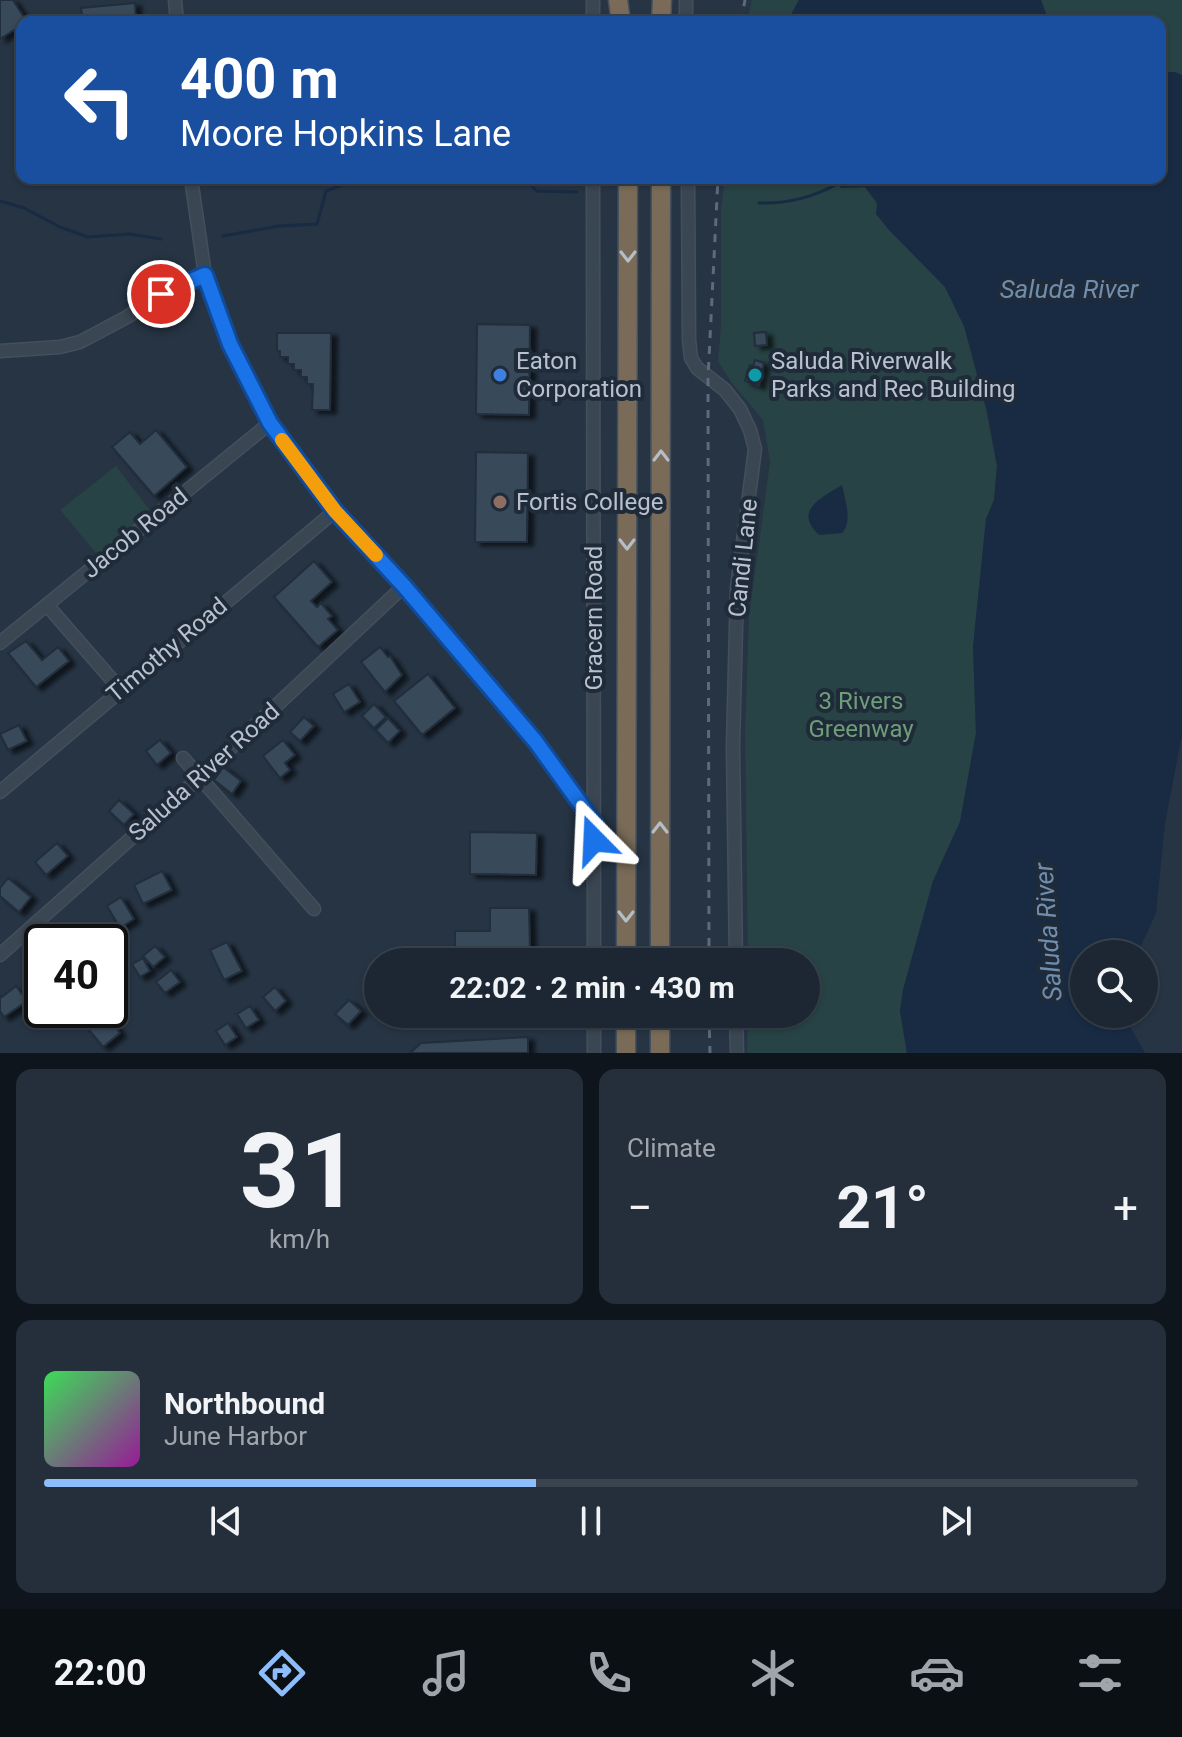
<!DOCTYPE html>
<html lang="en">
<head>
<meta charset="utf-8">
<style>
  :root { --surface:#1c2733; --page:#252f3b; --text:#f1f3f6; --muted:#a0a5ac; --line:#3a444e; --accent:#8ebdfb }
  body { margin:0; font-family:Roboto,sans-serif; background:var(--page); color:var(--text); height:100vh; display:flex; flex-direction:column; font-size:30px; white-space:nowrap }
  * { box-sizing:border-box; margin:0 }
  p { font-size:26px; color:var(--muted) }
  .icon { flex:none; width:44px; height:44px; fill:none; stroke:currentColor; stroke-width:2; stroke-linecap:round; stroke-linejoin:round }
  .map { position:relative; height:1053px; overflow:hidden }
  .drawer { display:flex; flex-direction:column; gap:16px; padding:16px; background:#0f151c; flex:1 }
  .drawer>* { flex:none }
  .guide { position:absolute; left:16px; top:16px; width:1150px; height:168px; border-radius:16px; box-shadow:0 2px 6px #0004,0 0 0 2px var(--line); background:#1a4fa0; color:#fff; overflow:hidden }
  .fabs { position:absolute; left:1070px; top:940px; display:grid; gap:16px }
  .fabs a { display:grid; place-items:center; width:88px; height:88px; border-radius:50%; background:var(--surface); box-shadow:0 2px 6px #0004,0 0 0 2px var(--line); font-size:40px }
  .speed { position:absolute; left:24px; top:924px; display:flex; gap:16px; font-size:40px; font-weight:700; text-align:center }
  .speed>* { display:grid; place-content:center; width:104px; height:104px; border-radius:50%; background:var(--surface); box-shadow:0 2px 6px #0004,0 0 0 2px var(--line); line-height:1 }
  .speed .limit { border:4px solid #111; border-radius:12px; background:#fff; color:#111 }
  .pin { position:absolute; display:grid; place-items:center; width:68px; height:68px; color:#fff; margin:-34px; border:4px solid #fff; border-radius:50%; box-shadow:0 2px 8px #0007 }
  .me { position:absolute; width:88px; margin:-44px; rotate:339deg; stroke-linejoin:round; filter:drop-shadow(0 0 6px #0008) }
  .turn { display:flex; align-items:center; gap:28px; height:168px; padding:0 32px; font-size:36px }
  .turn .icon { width:104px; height:104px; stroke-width:2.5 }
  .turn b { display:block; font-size:56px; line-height:68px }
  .big { font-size:60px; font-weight:700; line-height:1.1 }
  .drawer .widget { flex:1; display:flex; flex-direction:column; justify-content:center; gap:12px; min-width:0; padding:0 28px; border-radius:16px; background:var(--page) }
  .drawer .dial { align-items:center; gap:0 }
  .dial b { font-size:104px; line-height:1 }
  .song { display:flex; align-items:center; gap:24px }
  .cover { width:96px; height:96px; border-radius:12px; background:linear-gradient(135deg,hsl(130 70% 55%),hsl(300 70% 35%)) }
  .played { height:8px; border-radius:4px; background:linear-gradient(90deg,var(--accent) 45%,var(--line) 45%) }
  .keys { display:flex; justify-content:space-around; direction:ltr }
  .heat { display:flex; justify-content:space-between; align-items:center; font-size:44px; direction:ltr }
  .drawer .tiles { flex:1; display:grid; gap:16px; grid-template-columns:1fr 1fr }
  .widget:last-child { grid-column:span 2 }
  .trip { position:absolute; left:364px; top:948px; width:456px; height:80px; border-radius:40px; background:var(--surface); box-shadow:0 2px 6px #0004,0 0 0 2px var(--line); font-weight:700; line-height:80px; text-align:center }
  .tab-bar { display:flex; height:128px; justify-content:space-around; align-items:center; background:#0b1014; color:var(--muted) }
  .tab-bar .icon { width:56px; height:56px }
  .tab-bar .on { color:var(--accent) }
  .tab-bar b { font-size:36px; color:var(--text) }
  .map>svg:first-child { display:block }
</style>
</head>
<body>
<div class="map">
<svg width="1182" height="1053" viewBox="0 0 1182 1053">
  <defs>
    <filter id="shadow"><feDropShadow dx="6" dy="3.5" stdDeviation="2" flood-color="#0009"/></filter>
  </defs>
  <rect width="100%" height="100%" fill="#263444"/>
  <!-- green -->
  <path fill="#284345" d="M752,0H799L787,22H747Z
    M1041,0H1182V75L1175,72H1160V22H1049Z
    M725,178H835L841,188L865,187L908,249L945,287L964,326L986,410L997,466L994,500L986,519L973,647L976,733L960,822L933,881L903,990L900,1011L907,1053H747L748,1014H806V962H748L745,730L749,617L770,462L763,420L731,382L718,361L721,325V210Z
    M116,466L155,517L102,560L60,510Z"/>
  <!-- water -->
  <path fill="#182b43" d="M799,0H1041L1049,22H787Z
    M1160,72H1175L1182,75V735L1165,823L1156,913L1137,954H1084V1014H1123L1145,1053H907L900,1011L903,990L933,881L960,822L976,733L973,647L986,519L994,500L997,466L987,410L964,326L945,287L889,230L876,214L877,202L865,187L841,188L835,178H1160Z
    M842,485C845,500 853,521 842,533L819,535C792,510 823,497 842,485Z"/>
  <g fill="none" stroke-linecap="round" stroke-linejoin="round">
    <!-- stream -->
    <path stroke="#182b43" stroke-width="3" d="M523,178L537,191L577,192
      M0,201L24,208L60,227L88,237L129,234L161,239
      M759,203C788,204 814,197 839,183
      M223,236L279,226L317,224L326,191L360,178"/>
  </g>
  <!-- building -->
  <path fill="#38485a" stroke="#212d3b" stroke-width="2" filter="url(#shadow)" d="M0,0H13L27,22H22V25L0,39Z
    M135,3L136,22H83L81,8Z
    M477,324L530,325L529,415L476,414Z
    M766,332L767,345L755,346L754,333Z
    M277,333H331L330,410H312L313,384H307V377H301V370H294V364H288V357H280V351H277Z
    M755,360L764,363L759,386L745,381L750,365L753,366Z
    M156,430L187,467L154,496L112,447L130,432L140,444Z
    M476,452L528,453L527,542H475Z
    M314,561L332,582L311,601L317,607L321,603L332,616L328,619L338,630L318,647L274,597Z
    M26,641L42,660L58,647L69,661L36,687L8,653Z
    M380,647L388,657L390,656L402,675L385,692L361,662Z
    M428,674L455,708L422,735L394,701Z
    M349,684L360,702L344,712L333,694Z
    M374,704L386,717L374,728L362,716Z
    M304,717L314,726L300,741L290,732Z
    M388,718L400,731L388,743L376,730Z
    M19,725L27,741L8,750L0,734Z
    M160,740L171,753L157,765L146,751Z
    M283,740L295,755L285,763L290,770L280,778L263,756Z
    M223,767L241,781L232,794L214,780Z
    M119,800L134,814L124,825L109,811Z
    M470,832L537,833L536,875L470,874Z
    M57,843L68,856L46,875L35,862Z
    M162,871L172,890L143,904L134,885Z
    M8,878L31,897L19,912L0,896V888Z
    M121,897L134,919L120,928L107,906Z
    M490,908H529L530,950H525L524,962H442V955H455V931H490Z
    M83,926L92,942H76L71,933Z
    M227,942L242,971L224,980L210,950Z
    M155,946L165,957L153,967L143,956Z
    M143,958L150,971L140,977L132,964Z
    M42,959V985L32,964Z
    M171,970L180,982L165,993L156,982Z
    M16,986L27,1001L4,1017L0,1011V995L2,997Z
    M275,987L286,1001L275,1011L263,997Z
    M349,1000L361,1011L348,1025L335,1014Z
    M250,1006L259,1020L246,1028L237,1014Z
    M103,1011L120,1033L103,1047L85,1025Z
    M228,1023L237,1037L225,1045L216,1031Z
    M528,1037V1053H410L421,1043Z"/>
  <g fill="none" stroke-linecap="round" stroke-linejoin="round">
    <defs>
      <path id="minor" d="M175,0L177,22
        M593,0V22
        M686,0V22
        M191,178L205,275L230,344L270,423L335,511L404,586L536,742L595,824
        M593,178L594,962
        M688,178L689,340L691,358L697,368L725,390L740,409L750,430L755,449L737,588L733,746L736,962
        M0,351L60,347L80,342L127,317L161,294L205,275
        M47,605L120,689
        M0,643L270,423
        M183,758L314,909
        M0,792L335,511
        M0,955L200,777L404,586
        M736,1014L737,1053
        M594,1053V1014"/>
      <path id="highway" d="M618,0L621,22
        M661,22L662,0
        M626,962L628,178
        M660,962L661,178
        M660,1014V1053
        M626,1053V1014"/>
    </defs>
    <!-- minor casing -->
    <use href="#minor" stroke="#444f5d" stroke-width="15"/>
    <!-- highway casing -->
    <use href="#highway" stroke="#45515e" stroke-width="21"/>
    <!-- minor -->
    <use href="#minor" stroke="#3b4653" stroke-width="12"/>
    <!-- highway -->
    <use href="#highway" stroke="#796b57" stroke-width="18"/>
    <!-- rail -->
    <path stroke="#5d6a7a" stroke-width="3" stroke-dasharray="8 8" stroke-linecap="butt" d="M741,22L745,0
      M709,962L708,378L718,178
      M709,1014L710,1053"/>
  </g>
  <!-- one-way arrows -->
  <defs><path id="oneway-chevron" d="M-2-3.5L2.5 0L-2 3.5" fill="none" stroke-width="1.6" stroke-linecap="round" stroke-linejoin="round" transform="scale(2)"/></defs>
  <g stroke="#b5bdc7">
    <use href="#oneway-chevron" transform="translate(628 256) rotate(90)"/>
    <use href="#oneway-chevron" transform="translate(661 456) rotate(-90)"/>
    <use href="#oneway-chevron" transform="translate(627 544) rotate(90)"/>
    <use href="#oneway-chevron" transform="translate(660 828) rotate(-90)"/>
    <use href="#oneway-chevron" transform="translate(626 916) rotate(90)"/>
  </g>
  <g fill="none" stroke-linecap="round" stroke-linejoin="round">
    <defs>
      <path id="route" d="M161,294L205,275L230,344L270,423L335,511L404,586L536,742L595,824L594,840"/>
    </defs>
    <!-- route casing -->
    <use href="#route" stroke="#114b97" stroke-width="20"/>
    <!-- route -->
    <use href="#route" stroke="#1a73e8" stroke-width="14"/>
    <!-- slow -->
    <path stroke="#f59e0b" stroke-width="14" d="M282,440L335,511L376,555"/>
  </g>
  <!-- markers -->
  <circle fill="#3f7fe0" stroke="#1f2b39" stroke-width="3" cx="500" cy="375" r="8"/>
  <circle fill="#0f9aa8" stroke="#1f2b39" stroke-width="3" cx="755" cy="375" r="8"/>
  <circle fill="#8d6e63" stroke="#1f2b39" stroke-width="3" cx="500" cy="502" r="8"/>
  <g text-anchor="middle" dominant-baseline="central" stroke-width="8" stroke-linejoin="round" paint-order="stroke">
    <!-- poi labels -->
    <g font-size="24" fill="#b8c1cd" stroke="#1f2b39" text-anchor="start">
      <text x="516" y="361">Eaton<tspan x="516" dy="28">Corporation</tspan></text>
      <text x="771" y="361">Saluda Riverwalk<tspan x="771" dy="28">Parks and Rec Building</tspan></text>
      <text x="516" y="502">Fortis College</text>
    </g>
    <!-- street labels -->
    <g font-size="24" fill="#b8c1cd" stroke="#1f2b39">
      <text transform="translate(135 533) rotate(-39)">Jacob Road</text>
      <text transform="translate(743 558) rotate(-84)">Candi Lane</text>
      <text transform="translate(594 618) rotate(-90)">Gracern Road</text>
      <text transform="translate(167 650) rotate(-40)">Timothy Road</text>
      <text transform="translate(204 772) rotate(-42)">Saluda River Road</text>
    </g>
    <!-- park labels -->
    <g font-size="24" fill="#6e9e77" stroke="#1f2b39">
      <text x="861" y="701">3 Rivers<tspan x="861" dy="28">Greenway</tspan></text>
    </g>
    <!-- water labels -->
    <g font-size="26" font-style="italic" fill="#708dad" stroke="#1f2b39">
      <text x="1069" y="289">Saluda River</text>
      <text transform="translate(1048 932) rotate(-94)">Saluda River</text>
    </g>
  </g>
</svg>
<div class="fabs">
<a><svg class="icon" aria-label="search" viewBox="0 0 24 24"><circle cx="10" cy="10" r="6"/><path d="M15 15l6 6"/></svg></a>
</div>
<div class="speed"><div class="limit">40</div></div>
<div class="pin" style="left:161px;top:294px;background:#d93025"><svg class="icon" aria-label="arrive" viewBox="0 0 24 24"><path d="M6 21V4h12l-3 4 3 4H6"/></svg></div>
<svg class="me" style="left:594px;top:840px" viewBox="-20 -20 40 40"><path d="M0-17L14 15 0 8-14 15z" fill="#1a73e8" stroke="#fff" stroke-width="4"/></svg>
<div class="trip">22:02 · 2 min · 430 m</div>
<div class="guide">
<div class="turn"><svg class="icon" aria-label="left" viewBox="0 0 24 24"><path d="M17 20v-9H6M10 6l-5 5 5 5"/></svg><div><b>400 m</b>Moore Hopkins Lane</div></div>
</div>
</div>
<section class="drawer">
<div class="tiles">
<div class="widget dial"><b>31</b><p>km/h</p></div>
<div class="widget"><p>Climate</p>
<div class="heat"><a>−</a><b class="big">21°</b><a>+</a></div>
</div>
<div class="widget">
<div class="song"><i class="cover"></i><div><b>Northbound</b><p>June Harbor</p></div></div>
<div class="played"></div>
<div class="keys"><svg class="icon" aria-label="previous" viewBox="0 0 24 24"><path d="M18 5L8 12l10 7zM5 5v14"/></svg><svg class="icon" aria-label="pause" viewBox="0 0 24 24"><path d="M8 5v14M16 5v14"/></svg><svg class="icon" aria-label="next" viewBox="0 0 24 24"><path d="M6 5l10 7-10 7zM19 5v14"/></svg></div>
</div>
</div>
</section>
<nav class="tab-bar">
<b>22:00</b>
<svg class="icon on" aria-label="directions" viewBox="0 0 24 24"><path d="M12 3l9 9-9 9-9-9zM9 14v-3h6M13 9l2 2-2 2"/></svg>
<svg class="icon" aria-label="music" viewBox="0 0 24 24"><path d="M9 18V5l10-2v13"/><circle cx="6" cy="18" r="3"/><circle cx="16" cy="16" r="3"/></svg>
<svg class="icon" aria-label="phone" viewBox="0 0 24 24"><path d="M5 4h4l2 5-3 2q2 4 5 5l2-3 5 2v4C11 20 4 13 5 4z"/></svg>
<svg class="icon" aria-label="climate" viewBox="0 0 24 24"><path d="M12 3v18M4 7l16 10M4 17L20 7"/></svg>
<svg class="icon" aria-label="car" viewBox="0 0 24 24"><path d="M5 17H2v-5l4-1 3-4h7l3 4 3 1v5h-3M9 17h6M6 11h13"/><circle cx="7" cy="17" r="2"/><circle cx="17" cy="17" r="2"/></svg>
<svg class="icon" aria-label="filters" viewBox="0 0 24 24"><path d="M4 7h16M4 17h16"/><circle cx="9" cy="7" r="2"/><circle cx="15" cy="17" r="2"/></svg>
</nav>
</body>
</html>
